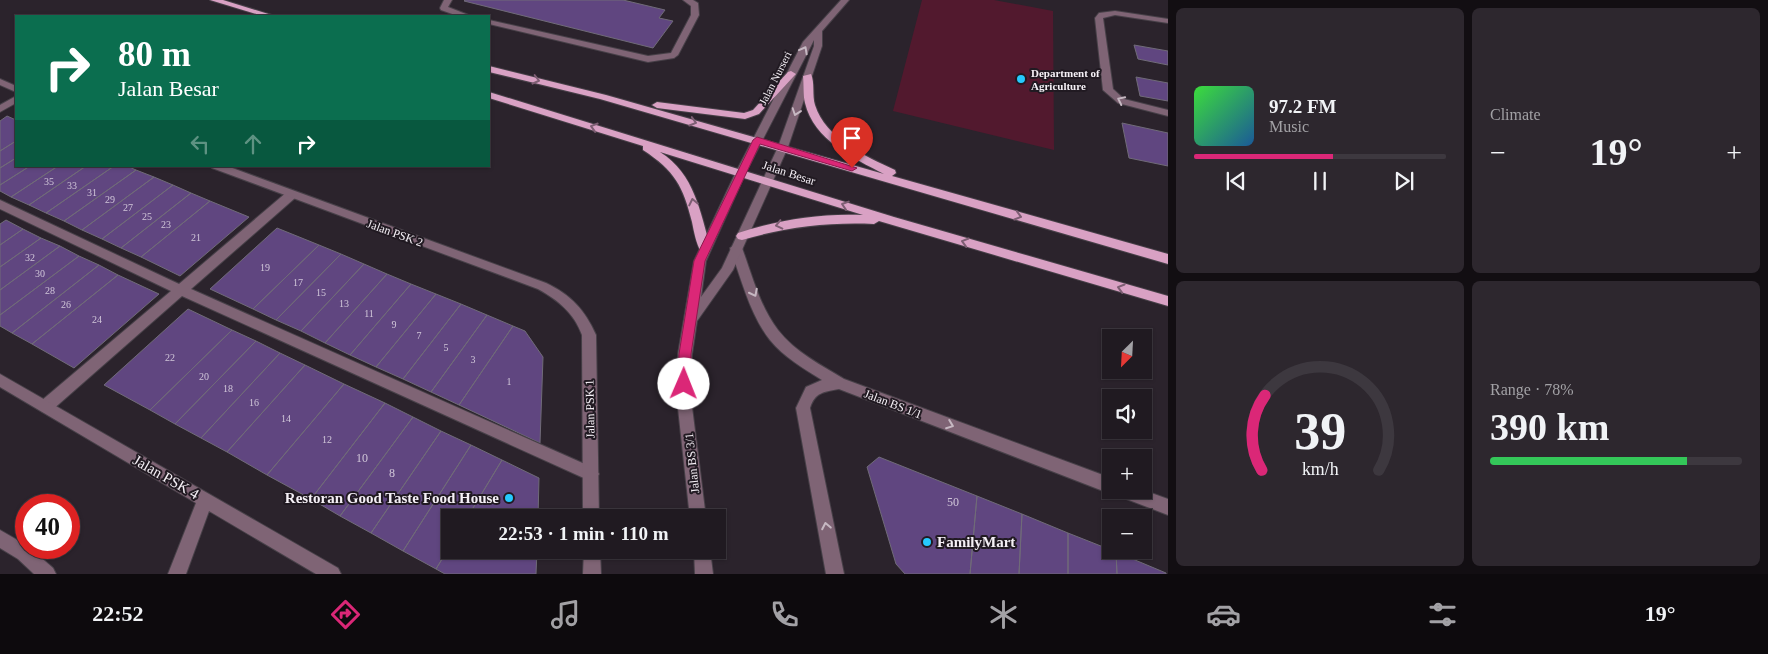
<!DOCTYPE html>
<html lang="en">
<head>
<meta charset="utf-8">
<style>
  :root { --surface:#201a21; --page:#2d272e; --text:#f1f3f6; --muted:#a2a1a5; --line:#3d383f; --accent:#db2777 }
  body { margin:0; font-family:"Times New Roman",serif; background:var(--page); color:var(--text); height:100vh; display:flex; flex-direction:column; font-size:19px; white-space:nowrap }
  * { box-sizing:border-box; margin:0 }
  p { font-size:16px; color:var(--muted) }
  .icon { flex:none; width:28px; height:28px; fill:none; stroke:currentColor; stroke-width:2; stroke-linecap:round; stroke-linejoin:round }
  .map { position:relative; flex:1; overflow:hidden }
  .drawer { display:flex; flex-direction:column; gap:8px; padding:8px; background:#120e12; width:600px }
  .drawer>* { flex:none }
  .banner { position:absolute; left:15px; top:15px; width:475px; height:152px; border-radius:0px; box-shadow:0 1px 4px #0004,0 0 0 1px var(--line); background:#0b6e4f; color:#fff; overflow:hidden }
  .needle { width:32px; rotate:204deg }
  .controls { position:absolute; left:1102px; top:329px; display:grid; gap:10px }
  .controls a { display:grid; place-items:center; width:50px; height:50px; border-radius:0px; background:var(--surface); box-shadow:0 1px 4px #0004,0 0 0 1px var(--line); font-size:25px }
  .speed { position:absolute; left:15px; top:494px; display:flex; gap:10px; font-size:25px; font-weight:700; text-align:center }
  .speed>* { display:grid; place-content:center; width:65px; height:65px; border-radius:50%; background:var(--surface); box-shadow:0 1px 4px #0004,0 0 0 1px var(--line); line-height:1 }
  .speed .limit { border:8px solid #d22; background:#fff; color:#111 }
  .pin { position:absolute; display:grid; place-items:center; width:42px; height:42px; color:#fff; margin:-51px -21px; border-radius:50% 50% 50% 0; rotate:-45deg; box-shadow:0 0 5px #0007 }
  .pin .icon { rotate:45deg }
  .me { position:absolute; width:55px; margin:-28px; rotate:1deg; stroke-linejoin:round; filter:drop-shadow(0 0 4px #0008) }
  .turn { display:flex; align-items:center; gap:18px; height:105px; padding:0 20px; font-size:22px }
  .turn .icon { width:65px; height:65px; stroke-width:2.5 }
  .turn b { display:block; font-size:35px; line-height:42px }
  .lanes { display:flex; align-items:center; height:48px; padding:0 20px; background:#0003; justify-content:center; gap:25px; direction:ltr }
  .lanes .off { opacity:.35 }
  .big { font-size:38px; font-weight:600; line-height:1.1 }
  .drawer .tile { flex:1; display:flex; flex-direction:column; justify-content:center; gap:8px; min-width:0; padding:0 18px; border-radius:8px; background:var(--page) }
  .drawer .dial { align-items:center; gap:0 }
  .dial svg { height:130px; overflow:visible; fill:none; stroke:var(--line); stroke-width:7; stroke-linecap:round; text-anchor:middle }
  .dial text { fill:var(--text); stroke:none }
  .song { display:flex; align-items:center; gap:15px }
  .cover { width:60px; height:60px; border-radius:8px; background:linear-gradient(135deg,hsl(120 70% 55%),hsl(210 70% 35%)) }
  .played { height:5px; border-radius:2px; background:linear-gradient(90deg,var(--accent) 55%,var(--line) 55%) }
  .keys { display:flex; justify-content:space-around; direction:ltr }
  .heat { display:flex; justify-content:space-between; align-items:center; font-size:28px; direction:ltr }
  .charge { height:8px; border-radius:4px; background:linear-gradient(90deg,#34c759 78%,var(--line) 0) }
  .drawer .tiles { flex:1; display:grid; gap:8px; grid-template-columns:repeat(2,1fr) }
  .trip { position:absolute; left:441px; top:509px; width:285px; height:50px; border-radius:0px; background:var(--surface); box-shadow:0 1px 4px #0004,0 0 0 1px var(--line); font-weight:600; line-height:50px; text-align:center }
  .tab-bar { display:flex; height:80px; justify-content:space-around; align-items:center; background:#0d0a0d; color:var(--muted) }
  .tab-bar .icon { width:35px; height:35px }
  .tab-bar .on { color:var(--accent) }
  .tab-bar b { font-size:22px; color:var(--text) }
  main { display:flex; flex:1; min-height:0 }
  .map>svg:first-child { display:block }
</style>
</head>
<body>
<main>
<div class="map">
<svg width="1168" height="574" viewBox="0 0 1168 574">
  <rect width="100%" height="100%" fill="#2b232c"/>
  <!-- green -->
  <path fill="#52192e" d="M922,0H994L1053,11L1054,150L893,111Z"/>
  <!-- building -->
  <path fill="#604680" stroke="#706b78" d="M465,0H623L665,10L659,18L673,21L653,48L464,1Z
    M1134,45L1168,51V65L1138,59Z
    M1136,77L1168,83V101L1140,96Z
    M7,116L16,120V141L0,151V121Z
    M1122,123L1168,133V166L1129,158Z
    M16,141V158L0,168V151Z
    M16,158V166H30L0,185V168Z
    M30,166H58L11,197L0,191V185Z
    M58,166H86L29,205L11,197Z
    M86,166H114L46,213L29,205Z
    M114,166H127L136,170L64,221L46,213Z
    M136,170L154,177L82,230L64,221Z
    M154,177L173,185L102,239L82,230Z
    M173,185L191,193L121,248L102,239Z
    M191,193L210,201L141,257L121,248Z
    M210,201L249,217L180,276L141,257Z
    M6,220L23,229L0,245V224Z
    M277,228L319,245L253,309L210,289Z
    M23,229L41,238L0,267V245Z
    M41,238L60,246L0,290V267Z
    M319,245L341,254L276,320L253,309Z
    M60,246L79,256L0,315V290Z
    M341,254L364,264L301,331L276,320Z
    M79,256L99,265L12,333L0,326V315Z
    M364,264L387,274L325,343L301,331Z
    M99,265L118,275L32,344L12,333Z
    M387,274L411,284L350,355L325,343Z
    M118,275L159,294L74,368L32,344Z
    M411,284L436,294L376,367L350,355Z
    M436,294L461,304L403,379L376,367Z
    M461,304L487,315L431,392L403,379Z
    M188,309L232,330L150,410L104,385Z
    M487,315L513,326L459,405L431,392Z
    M513,326L525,331L543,357L540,443L459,405Z
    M232,330L256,341L175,424L150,410Z
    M256,341L280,353L201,438L175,424Z
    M280,353L305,365L227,452L201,438Z
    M305,365L344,384L267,475L227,452Z
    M344,384L385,403L311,499L267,475Z
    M385,403L413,417L340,516L311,499Z
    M413,417L441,431L371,533L340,516Z
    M441,431L471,445L403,551L371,533Z
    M471,445L502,460L467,518H450V546L436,569L403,551Z
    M879,457L977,496L970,574H905L896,564L867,467Z
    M502,460L539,478L538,518H467Z
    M977,496L1022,514L1019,574H970Z
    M1022,514L1068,533V574H1019Z
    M1068,533L1116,552L1117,574H1068Z
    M450,546V550H537L536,574H445L436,569Z
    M1116,552L1166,573V574H1117Z"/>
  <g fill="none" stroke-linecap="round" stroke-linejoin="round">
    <defs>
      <path id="service" d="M444,0H452L448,7L471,16H458L441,10L440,8Z
        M683,0H693L698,3L699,15L678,55L674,58L648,62L489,24V20L648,56L671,53L691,15V6Z
        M1115,11L1168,19V23L1115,15L1103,18L1113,89L1124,99L1168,110V116L1118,103L1103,90L1095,18L1099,13Z
        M16,96V103L0,112V105Z
        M291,191L297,195L295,198L191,289L596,469L599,474L596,479L591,481L586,479L182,296L51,411L46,412L41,411L39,406L41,401L171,291L0,209V200L179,284L287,192Z
        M0,530L26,545V548H30L53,568L56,574H34L18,559L0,548Z"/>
      <path id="minor" d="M0,79L16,86V92L0,85Z
        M211,166H227L546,283C571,295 585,310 596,335L599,518H583L582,335C574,313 558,300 538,289L212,168Z
        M736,244L742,248C752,275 760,307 778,330C795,352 821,365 844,379L1111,478V490H1143L1168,499V515L1116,495L1115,492L1111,494L839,389C824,392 815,392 810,408L844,574H826L796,408L806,387L822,380C804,369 784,357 770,340C750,315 741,278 730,248Z
        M0,374L338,568L341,574H316L209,511L186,574H168L196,503L0,387Z
        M584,550H600L601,574H583Z"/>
      <path id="tertiary" d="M841,0H849L822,31V46L788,147L733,270L697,321L692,354L691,399L706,518H690L677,399L678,354L694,261L736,172L803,42ZM814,40V46L778,147L722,268L701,297L706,261L746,172Z
        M694,550H710L713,574H695Z"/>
      <path id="primary" d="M210,0H223L275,16H263Z
        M489,66L606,95L884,174C853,158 814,140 805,103C803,95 804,85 803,76L811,74C815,83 812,95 815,105C826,139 865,156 895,170L896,173L892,176L1168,254V264L600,99L489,72Z
        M791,71L796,74L794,76L759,114L745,119L657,108L652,105L657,102L744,113L753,110L788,72Z
        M489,92L894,217L1168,296V306L879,221L874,224C828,222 786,227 742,240L738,239L736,236L738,233C779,220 820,213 863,215L660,152C695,174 700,212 711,249L705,253L701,252C696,243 694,232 692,222C683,186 675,171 643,150V146L489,98Z"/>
    </defs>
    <!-- service casing -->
    <use href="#service" stroke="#474048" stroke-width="2"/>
    <!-- minor casing -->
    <use href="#minor" stroke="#474048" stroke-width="2"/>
    <!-- tertiary casing -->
    <use href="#tertiary" stroke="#474048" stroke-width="2"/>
    <!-- primary casing -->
    <use href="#primary" stroke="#474048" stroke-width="2"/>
    <!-- service -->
    <use href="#service" fill="#7f6475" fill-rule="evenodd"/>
    <!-- minor -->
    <use href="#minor" fill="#7f6475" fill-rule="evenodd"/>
    <!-- tertiary -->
    <use href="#tertiary" fill="#7f6475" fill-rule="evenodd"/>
    <!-- primary -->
    <use href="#primary" fill="#d9a1c4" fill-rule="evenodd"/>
  </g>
  <!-- one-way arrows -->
  <defs><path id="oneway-chevron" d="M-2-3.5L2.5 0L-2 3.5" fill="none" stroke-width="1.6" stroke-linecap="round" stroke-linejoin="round" transform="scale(1.25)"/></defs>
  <g stroke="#c6b8c2">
    <use href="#oneway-chevron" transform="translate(804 50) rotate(-62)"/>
    <use href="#oneway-chevron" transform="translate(1121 100) rotate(-154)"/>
    <use href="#oneway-chevron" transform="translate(796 112) rotate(109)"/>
    <use href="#oneway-chevron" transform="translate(754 293) rotate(63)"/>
    <use href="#oneway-chevron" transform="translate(950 425) rotate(21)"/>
    <use href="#oneway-chevron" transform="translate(826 526) rotate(-101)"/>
  </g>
  <g stroke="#7d5e73">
    <use href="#oneway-chevron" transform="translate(536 80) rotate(14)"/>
    <use href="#oneway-chevron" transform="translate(693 122) rotate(16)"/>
    <use href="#oneway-chevron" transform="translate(594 127) rotate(-163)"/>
    <use href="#oneway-chevron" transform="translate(693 202) rotate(-102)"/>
    <use href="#oneway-chevron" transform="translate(845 205) rotate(-162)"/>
    <use href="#oneway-chevron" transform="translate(1018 216) rotate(16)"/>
    <use href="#oneway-chevron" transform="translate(779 225) rotate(167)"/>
    <use href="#oneway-chevron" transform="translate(965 242) rotate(-164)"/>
    <use href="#oneway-chevron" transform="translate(1121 288) rotate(-164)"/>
  </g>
  <!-- route -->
  <path fill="#db2777" stroke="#8e194d" d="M757,137L857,168L852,171L760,144L705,261L691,354V384L684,389L678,384L679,354L694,261L753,140Z"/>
  <!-- markers -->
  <g fill="#26c9fe" stroke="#211a22" stroke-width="2">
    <circle cx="1021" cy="79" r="5"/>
    <circle cx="509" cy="498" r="5"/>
    <circle cx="927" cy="542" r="5"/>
  </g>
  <g text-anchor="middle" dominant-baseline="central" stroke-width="4" stroke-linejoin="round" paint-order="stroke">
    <!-- number labels -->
    <g font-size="10" fill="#d0c6d8">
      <text x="49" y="181">35</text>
      <text x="72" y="185">33</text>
      <text x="92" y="192">31</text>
      <text x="110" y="199">29</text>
      <text x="128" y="207">27</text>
      <text x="147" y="216">25</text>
      <text x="166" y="224">23</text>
      <text x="196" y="237">21</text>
      <text x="30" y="257">32</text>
      <text x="265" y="267">19</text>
      <text x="40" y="273">30</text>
      <text x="298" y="282">17</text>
      <text x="50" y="290">28</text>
      <text x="321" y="292">15</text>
      <text x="344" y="303">13</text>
      <text x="66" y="304">26</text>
      <text x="369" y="313">11</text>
      <text x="97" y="319">24</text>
      <text x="394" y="324">9</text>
      <text x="419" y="335">7</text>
      <text x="446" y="347">5</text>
      <text x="170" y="357">22</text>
      <text x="473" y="359">3</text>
      <text x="204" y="376">20</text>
      <text x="509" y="381">1</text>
      <text x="228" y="388">18</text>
      <text x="254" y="402">16</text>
      <text x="286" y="418">14</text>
      <text x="327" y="439">12</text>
    </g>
    <!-- far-poi labels -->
    <g font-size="11" font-weight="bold" fill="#f5f0f6" stroke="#211a22" text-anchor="start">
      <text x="1031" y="73">Department of<tspan x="1031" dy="13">Agriculture</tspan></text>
    </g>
    <!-- far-street labels -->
    <g font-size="11" fill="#f5f0f6" stroke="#211a22">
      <text transform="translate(775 78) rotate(-63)">Jalan Nurseri</text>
    </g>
    <!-- street labels -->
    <g font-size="12" fill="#f5f0f6" stroke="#211a22">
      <text transform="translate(789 173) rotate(18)">Jalan Besar</text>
      <text transform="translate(395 233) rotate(20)">Jalan PSK 2</text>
      <text transform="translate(893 404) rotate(21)">Jalan BS 1/1</text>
      <text transform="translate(590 409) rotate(-91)">Jalan PSK 1</text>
      <text transform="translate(692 463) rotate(-96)">Jalan BS 3/1</text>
    </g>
    <!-- near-number labels -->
    <g font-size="12" fill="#d0c6d8">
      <text x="362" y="458">10</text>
      <text x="392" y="473">8</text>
      <text x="953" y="502">50</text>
    </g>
    <!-- near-street labels -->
    <g font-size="15" fill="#f5f0f6" stroke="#211a22">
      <text transform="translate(166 477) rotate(30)">Jalan PSK 4</text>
    </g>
    <!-- near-poi labels -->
    <g font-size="15" font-weight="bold" fill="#f5f0f6" stroke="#211a22" text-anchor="end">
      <text x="499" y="498">Restoran Good Taste Food House</text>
      <text x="937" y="542" text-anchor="start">FamilyMart</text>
    </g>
  </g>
</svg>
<div class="controls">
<a><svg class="needle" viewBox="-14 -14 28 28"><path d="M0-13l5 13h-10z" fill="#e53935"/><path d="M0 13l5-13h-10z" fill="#a2a1a5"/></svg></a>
<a><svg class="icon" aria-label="sound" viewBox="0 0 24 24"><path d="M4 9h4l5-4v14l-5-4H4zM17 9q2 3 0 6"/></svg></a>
<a>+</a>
<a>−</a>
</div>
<div class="speed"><div class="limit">40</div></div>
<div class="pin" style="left:852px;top:168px;background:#d93025"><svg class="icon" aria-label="arrive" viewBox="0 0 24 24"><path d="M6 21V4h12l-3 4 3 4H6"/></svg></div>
<svg class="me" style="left:684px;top:384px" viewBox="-20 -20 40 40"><circle r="19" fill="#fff"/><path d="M0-13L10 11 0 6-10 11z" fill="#db2777"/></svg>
<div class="trip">22:53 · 1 min · 110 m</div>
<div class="banner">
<div class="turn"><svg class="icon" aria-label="right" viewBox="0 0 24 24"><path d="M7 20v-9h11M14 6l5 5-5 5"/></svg><div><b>80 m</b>Jalan Besar</div></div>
<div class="lanes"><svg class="icon off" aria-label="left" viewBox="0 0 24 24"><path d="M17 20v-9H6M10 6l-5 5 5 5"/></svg><svg class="icon off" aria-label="ahead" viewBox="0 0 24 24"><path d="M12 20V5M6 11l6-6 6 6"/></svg><svg class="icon" aria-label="right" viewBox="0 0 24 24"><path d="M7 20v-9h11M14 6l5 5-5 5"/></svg></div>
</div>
</div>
<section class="drawer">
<div class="tiles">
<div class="tile">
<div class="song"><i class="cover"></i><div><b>97.2 FM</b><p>Music</p></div></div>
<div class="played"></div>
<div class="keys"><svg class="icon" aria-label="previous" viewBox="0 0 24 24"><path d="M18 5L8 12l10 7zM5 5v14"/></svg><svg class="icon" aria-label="pause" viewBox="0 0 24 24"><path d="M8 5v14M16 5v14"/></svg><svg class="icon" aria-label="next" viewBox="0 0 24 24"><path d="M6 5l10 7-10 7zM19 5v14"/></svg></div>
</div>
<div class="tile"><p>Climate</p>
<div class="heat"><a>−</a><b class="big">19°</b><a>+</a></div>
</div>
<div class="tile dial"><svg viewBox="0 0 100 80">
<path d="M14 69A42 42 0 1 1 86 69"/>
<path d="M14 69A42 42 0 0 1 16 23" stroke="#db2777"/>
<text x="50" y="56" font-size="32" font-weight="700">39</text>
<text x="50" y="72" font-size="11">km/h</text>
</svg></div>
<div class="tile"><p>Range · 78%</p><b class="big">390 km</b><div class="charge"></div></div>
</div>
</section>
</main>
<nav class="tab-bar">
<b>22:52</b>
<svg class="icon on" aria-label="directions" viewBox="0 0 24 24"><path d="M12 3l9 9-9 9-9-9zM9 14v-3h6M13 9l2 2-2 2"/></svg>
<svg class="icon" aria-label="music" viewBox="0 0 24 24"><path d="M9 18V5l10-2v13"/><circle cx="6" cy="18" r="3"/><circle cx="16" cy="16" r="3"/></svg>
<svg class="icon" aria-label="phone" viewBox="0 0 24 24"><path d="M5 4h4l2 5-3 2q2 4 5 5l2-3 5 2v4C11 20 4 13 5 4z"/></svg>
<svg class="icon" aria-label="climate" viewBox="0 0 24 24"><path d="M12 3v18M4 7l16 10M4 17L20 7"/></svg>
<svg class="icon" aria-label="car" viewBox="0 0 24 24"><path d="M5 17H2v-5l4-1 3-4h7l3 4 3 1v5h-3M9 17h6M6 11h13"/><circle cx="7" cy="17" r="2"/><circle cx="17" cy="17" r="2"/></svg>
<svg class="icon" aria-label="filters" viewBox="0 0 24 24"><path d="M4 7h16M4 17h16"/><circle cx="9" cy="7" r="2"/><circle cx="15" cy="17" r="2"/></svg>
<b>19°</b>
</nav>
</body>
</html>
